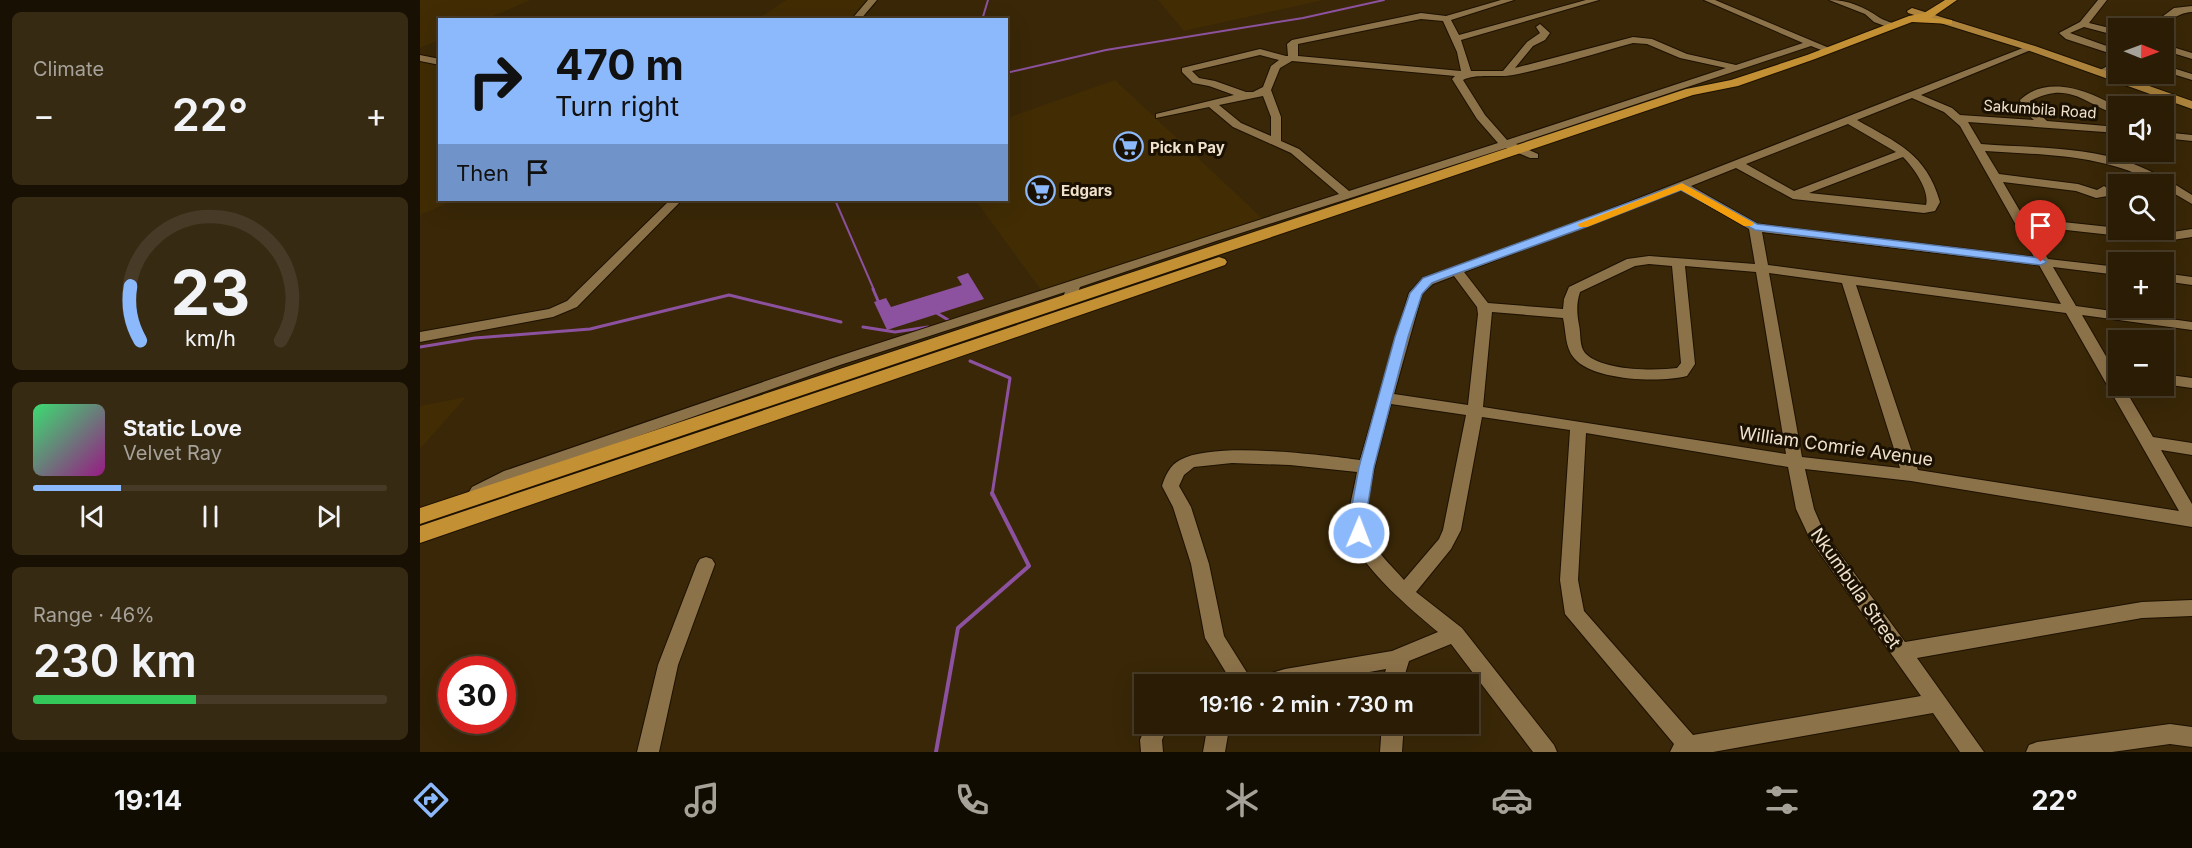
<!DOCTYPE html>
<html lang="en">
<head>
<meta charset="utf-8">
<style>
  :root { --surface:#2b1d05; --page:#372a13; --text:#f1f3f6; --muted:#a6a29a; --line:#473b27; --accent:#8cb9fc }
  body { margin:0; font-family:Inter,sans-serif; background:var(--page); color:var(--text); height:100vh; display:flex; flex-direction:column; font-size:22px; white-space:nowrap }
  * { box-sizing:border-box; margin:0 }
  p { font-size:20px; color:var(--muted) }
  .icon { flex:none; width:33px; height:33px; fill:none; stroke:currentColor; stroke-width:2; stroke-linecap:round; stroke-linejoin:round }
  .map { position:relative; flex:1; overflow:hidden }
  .drawer { display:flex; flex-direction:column; gap:12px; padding:12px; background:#181003; width:420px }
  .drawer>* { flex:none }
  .hud { position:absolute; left:18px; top:18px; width:570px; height:183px; border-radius:0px; box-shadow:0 6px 24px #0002,0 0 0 2px var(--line); background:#8cb9fc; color:#111; overflow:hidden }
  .needle { width:39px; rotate:91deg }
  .fabs { position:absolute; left:1688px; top:18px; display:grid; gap:12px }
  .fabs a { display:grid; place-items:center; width:66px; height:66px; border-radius:0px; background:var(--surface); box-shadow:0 6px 24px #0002,0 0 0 2px var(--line); font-size:30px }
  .speed { position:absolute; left:18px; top:656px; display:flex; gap:12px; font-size:30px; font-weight:700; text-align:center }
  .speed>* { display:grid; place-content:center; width:78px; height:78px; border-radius:50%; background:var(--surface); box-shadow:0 6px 24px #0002,0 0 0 2px var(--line); line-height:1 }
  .speed .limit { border:9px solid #d22; background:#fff; color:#111 }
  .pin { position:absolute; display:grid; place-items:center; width:51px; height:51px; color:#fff; margin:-62px -26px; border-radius:50% 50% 50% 0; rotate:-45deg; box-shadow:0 0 6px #0007 }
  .pin .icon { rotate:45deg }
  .me { position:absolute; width:66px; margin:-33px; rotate:1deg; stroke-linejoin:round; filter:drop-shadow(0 0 4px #0008) }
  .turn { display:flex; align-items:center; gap:21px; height:126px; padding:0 18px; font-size:27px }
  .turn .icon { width:78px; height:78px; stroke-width:2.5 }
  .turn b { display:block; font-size:42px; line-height:51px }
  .then { display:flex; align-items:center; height:57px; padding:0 18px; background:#0003; gap:12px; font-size:22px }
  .big { font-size:45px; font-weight:600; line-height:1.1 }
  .drawer .tile { flex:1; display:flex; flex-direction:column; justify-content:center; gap:9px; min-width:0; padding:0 21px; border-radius:9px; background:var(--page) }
  .drawer .dial { align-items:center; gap:0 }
  .dial svg { height:156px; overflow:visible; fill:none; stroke:var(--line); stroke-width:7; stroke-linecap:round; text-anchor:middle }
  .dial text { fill:var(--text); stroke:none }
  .song { display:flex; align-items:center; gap:18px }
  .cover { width:72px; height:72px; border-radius:9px; background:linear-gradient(135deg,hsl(140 70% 55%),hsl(310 70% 35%)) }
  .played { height:6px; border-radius:3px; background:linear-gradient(90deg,var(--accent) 25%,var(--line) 25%) }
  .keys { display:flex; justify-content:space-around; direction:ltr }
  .heat { display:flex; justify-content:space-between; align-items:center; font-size:33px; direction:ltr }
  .charge { height:9px; border-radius:4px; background:linear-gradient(90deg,#34c759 46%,var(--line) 0) }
  .trip { position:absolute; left:714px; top:674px; width:345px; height:60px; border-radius:0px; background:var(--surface); box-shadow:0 6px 24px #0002,0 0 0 2px var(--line); font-weight:600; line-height:60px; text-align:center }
  .dock { display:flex; height:96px; justify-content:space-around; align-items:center; background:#110c02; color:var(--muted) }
  .dock .icon { width:42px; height:42px }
  .dock .current { color:var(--accent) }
  .dock b { font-size:27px; color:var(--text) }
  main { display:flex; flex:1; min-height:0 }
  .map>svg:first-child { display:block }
</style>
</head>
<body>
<main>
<section class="drawer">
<div class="tile"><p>Climate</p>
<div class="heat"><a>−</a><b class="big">22°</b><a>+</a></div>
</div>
<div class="tile dial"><svg viewBox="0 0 100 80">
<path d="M14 69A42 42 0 1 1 86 69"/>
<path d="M14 69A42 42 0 0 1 9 41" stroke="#8cb9fc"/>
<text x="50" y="56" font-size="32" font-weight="700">23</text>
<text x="50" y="72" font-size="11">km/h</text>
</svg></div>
<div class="tile">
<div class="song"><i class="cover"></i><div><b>Static Love</b><p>Velvet Ray</p></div></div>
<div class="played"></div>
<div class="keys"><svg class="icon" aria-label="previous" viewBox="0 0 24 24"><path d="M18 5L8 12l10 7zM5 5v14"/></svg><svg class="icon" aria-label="pause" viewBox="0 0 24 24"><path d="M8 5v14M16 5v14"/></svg><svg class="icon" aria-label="next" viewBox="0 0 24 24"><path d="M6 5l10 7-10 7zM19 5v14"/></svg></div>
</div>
<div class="tile"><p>Range · 46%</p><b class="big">230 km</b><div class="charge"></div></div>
</section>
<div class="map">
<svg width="1772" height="752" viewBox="0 0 1772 752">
  <rect width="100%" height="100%" fill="#392707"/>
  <!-- built -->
  <path fill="#412c04" d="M0,0H111L66,19L20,20L19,40L0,48Z
    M366,0H451L431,19L336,20Z
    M738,0H904L764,31Z
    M0,54L19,58L20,200H35L0,215Z
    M695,80L843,219L621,290L555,200H586L587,118Z
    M46,397L0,449V406Z"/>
  <!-- water -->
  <path fill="#8d529f" d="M548,273L564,299L467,330L454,302L466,298L471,307L542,285L537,277Z"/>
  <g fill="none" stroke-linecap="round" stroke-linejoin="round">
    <!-- stream-far2 -->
    <path stroke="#8d529f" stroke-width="2" d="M562,20L568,0
      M586,73L686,50L883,18L964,0
      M415,200L454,290"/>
    <!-- stream-far1 -->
    <path stroke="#8d529f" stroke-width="3" d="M453,289L459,303
      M515,312L530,321
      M443,327L475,332L508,327
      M0,347L55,338L170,329L309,295L421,322
      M550,361L590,378L572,495"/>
    <!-- stream -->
    <path stroke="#8d529f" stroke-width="4" d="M516,752L538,628L609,566L572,493"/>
    <defs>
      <path id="minor" d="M448,0H457L440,20H431Z
        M1081,0H1094L1031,20L1039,35L1166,0H1179L1041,40L1051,71H1083L1107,42L1120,33L1116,27L1120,24L1130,33L1125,40L1113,46L1095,68L1213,37L1232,39L1267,54L1316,65L1383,43L1284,0H1295L1414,50L1409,53L1391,46L1096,144L1118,154V158H1110L1086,148L796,241L660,287L655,300H645L643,297L645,292L420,365L96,479C84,486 66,501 52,497L49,492L52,487L84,471L410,359L919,194L871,153L813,127L789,107L736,118V114L814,95L789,86L773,83L762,72V68L840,49L866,56H868L867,44L872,40L1001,13L1026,16ZM1001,19L1023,21L1037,52L1041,71L878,56V44ZM1213,43L1227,44L1260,58L1306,68L1087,140L1065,115L1043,80C1056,73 1077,78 1093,75C1134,67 1173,54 1213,43ZM840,55L859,60L851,66L843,87L833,92H826L795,81L779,78L772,71ZM872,61L1035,76L1032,79L1057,119L1078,143L929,191L879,149L861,141V117L851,90L860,68ZM843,96L851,117V136L821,123L799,105Z
        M1409,0C1429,0 1444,7 1460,18C1465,21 1472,22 1477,26L1473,29L1454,22L1445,14Z
        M1678,0H1687L1669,23L1698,30V36L1664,27L1650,33L1698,50V56L1646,39L1639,33L1660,22Z
        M1772,6V12C1752,13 1744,30 1727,28L1754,8Z
        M1743,44L1772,53V59L1743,50Z
        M1608,46L1616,48L1501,95L1532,108L1540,115L1614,120L1603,110L1600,100C1627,74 1671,91 1698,108V115C1664,104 1650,80 1610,101L1612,107L1627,121L1698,127V133L1548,122L1561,144C1611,148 1664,146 1711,163C1733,171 1753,183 1772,195V204L1743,187V184H1738C1684,154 1625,155 1565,151L1579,174L1658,184L1677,190L1684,186L1690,190L1688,196L1676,198L1656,191L1583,182L1604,218L1746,233L1772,229V237L1746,241L1609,226L1628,259L1698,267V275L1633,267L1656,306L1772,322V330L1662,315L1698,377V386H1703L1733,437L1772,443V455L1741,450L1772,504V527L1491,481L1385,469L1394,509L1404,532L1485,642L1722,602L1772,600V616L1722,618L1497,658L1564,752H1540L1513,713L1293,752H1250L1254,744L1145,614L1140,580L1150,430L1062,417L1041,530L1031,549L996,592L1042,628L1134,745L1137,752H1113L1031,644L989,661L982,684H962L966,669L883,684H835L838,677L865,669L972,651L1018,632C993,611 937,565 930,532C926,513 934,491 937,472L870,465L812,463L774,467L764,475L759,486L771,507L789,564L804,636L834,684H813L785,638L771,564L753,507L742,486C745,476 750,465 760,460C795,441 899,455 940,460L989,293L1003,278L1155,223ZM1492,98L1524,112L1540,126L1614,257L1338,224L1271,186L1316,168L1373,199L1504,213L1515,211L1520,202C1506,153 1477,143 1437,120ZM1428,124L1476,152L1374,191L1326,164ZM1483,157C1493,167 1510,190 1506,205L1389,193ZM1261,190L1329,229L1335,264L1229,256L1207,259L1149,287L1144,299L1143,309L1068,303L1044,272ZM1342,232L1619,265L1641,304L1348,265ZM1229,264L1252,266L1261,363L1257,368C1235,371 1182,371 1165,353C1159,346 1161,333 1159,325C1157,314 1156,304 1160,292L1215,266ZM1265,266L1336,272L1366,454L1063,407L1072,312L1143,318C1146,331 1145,348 1154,358C1173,381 1241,383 1267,376L1275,364ZM1349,273L1422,283L1480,468L1382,457ZM1034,276L1057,307L1058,314L1048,405L974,394L1002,294L1013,284ZM1436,285L1646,313L1759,511L1498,470ZM971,404L1046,415L1023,530L1019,539L984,580C972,566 953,549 948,532C941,505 964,432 971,404ZM1166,433L1368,467L1376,509L1391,541L1501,696L1273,735L1164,611L1158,580Z
        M0,55L20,59V65L0,61Z
        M1698,60V67L1683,75L1675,73Z
        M1743,65L1772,74V80L1743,71Z
        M1743,132L1772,135V141L1743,138Z
        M250,200H262L157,307L133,317L0,342V332L129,309L147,301Z
        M1743,273L1772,277V285L1743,281Z
        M1743,374L1772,378V388L1743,384Z
        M286,557L292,559L295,564L258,665L239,752H217L238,665L277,564L280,559Z
        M727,723H749L742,740L743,752H721L720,740Z
        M788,723H810L805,752H783Z
        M962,723H984L982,752H960Z
        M1750,724L1772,727V747L1750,744L1692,752H1606L1609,745L1617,742Z"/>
      <path id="major" d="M1492,8L1615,46L1772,101V109L1607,50L1488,13L1487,11Z"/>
      <path id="highway" d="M1525,0H1537L1511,18L1532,20V24L1492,22L1395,59L1318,86L1273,95L0,524V508L1266,89L1311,80L1387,55L1489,16L1504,13Z
        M799,257L805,259L807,262L805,265L0,543V526Z"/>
    </defs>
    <!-- minor casing -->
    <use href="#minor" stroke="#1d1100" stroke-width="2"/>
    <!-- major casing -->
    <use href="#major" stroke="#1d1100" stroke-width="2"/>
    <!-- highway casing -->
    <use href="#highway" stroke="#1d1100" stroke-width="2"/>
    <!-- minor -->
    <use href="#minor" fill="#8c7249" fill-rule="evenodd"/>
    <!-- major -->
    <use href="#major" fill="#ae843c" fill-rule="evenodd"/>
    <!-- highway -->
    <use href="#highway" fill="#c49034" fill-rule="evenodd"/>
  </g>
  <!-- route -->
  <path fill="#8cb9fc" stroke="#5b78a4" stroke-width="1.5" d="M1262,183L1337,224L1621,258L1627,262L1621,265L1335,230L1261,190L1163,228L1022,279L1012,283L1002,294L988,337L954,467L946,516L947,533L945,537L939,539L934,537L930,516L939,467L975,337L990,293L1003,278Z"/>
  <!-- slow -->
  <path fill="#f59e0b" d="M1262,183L1334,223L1332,226H1324L1261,190L1167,227H1159L1158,224Z"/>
  <!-- icons -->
  <defs>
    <symbol id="supermarket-ring" viewBox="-11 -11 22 22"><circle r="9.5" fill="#1b1103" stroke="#8cb9fc" stroke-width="1.5"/><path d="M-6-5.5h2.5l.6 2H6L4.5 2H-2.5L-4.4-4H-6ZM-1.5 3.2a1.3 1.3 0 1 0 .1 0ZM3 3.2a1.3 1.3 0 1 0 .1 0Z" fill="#8cb9fc"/></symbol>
  </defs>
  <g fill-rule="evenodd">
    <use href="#supermarket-ring" x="692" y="130" width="33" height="33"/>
    <use href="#supermarket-ring" x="604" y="174" width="33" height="33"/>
  </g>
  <g text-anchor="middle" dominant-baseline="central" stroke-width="6" stroke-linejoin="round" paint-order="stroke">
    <!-- far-street labels -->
    <g font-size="15" fill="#f1e2cd" stroke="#1b1103">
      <text transform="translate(1620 109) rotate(4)">Sakumbila Road</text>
    </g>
    <!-- far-poi labels -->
    <g font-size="15" font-weight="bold" fill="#f1e2cd" stroke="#1b1103" text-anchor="start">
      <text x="730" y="147">Pick n Pay</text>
      <text x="641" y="190">Edgars</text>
    </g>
    <!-- street labels -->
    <g font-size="18" fill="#f1e2cd" stroke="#1b1103">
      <text transform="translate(1416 446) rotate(8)">William Comrie Avenue</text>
      <text transform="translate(1436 588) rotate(55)">Nkumbula Street</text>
    </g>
  </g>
</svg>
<div class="fabs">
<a><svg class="needle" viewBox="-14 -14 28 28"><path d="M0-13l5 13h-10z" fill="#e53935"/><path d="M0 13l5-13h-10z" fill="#a6a29a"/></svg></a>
<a><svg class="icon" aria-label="sound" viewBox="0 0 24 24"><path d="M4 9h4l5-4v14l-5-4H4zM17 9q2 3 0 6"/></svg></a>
<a><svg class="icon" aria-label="search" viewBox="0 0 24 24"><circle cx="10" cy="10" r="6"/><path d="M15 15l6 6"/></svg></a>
<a>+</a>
<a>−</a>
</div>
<div class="speed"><div class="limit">30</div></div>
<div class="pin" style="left:1621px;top:262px;background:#d93025"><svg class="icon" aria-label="arrive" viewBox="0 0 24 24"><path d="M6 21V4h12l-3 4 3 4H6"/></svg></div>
<svg class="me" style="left:939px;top:533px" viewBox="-20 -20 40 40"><circle r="17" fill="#8cb9fc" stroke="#fff" stroke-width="3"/><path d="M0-11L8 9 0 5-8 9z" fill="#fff"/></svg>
<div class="trip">19:16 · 2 min · 730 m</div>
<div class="hud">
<div class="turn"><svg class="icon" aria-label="right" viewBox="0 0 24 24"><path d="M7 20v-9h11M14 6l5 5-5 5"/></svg><div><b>470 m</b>Turn right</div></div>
<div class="then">Then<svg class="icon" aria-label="arrive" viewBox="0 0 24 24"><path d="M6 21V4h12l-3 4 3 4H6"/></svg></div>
</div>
</div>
</main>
<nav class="dock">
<b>19:14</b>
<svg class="icon current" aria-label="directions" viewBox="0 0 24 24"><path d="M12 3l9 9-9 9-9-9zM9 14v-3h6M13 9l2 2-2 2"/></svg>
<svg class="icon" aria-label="music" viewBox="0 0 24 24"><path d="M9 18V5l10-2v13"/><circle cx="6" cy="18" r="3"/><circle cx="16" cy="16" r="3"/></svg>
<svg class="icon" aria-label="phone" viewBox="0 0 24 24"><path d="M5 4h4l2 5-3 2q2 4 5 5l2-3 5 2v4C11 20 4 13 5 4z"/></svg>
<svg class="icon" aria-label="climate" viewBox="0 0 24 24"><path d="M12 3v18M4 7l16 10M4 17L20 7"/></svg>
<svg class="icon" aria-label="car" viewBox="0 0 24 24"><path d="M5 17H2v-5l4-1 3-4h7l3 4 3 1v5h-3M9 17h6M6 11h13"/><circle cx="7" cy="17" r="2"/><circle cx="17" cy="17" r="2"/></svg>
<svg class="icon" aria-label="filters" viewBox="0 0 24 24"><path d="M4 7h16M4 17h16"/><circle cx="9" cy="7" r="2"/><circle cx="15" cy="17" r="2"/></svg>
<b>22°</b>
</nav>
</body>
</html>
